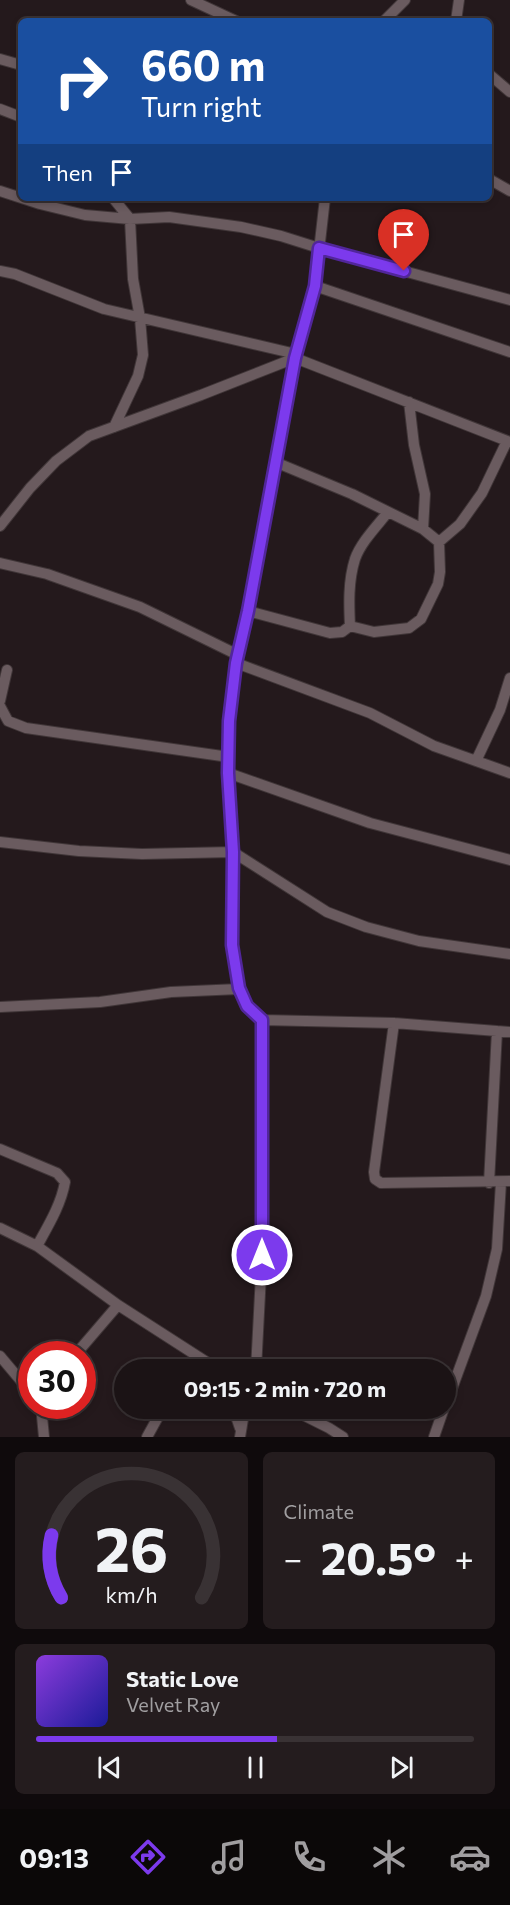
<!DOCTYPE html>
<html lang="en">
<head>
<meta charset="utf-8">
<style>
  :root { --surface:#1b1315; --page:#241c1e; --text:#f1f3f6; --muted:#a09ea0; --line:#393234; --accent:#7c3aed }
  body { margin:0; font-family:Commissioner,sans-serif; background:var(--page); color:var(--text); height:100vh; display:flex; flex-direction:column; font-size:22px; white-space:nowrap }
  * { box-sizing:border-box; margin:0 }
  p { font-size:20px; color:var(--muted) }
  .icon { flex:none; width:33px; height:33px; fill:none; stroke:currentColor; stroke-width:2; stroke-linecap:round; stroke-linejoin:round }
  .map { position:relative; height:1437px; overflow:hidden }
  .sheet { display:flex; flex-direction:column; gap:15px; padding:15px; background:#0f0a0c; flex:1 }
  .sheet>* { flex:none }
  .guide { position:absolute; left:18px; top:18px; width:474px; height:183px; border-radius:9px; box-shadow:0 3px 9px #0003,0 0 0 2px var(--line); background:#1a4fa0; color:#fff; overflow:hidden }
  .speed { position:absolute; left:18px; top:1341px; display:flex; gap:12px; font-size:30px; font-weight:700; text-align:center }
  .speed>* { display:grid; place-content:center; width:78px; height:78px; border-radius:50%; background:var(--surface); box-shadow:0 3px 9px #0003,0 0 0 2px var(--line); line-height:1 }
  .speed .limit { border:9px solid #d22; background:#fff; color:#111 }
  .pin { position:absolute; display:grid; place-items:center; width:51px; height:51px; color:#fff; margin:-62px -26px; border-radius:50% 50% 50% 0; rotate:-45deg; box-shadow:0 0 6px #0007 }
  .pin .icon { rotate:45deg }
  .me { position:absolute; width:66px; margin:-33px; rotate:0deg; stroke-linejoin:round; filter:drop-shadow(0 0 4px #0008) }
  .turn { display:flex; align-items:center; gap:21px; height:126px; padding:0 24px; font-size:27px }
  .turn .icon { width:78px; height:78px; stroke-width:2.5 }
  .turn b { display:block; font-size:42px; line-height:51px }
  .then { display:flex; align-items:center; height:57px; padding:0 24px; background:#0003; gap:12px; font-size:22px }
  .big { font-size:45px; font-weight:700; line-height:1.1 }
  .sheet .widget { flex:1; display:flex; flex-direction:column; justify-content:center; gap:9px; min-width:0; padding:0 21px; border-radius:9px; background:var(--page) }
  .sheet .dial { align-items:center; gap:0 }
  .dial svg { height:156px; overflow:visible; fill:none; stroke:var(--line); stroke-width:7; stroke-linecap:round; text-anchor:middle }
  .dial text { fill:var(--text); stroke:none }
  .song { display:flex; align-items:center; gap:18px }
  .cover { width:72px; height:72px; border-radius:9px; background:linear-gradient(135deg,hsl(270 70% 55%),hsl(240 70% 35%)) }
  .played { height:6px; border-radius:3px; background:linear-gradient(90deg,var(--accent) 55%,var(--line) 55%) }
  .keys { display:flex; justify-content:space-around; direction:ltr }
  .heat { display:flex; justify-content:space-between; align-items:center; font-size:33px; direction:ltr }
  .sheet .tiles { flex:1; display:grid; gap:15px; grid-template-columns:1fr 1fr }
  .widget:last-child { grid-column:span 2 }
  .trip { position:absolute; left:114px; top:1359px; width:342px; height:60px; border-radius:30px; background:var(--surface); box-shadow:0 3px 9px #0003,0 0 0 2px var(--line); font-weight:700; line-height:60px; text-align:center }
  .tab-bar { display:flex; height:96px; justify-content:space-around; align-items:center; background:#0b0808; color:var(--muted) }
  .tab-bar .icon { width:42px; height:42px }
  .tab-bar .active { color:var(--accent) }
  .tab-bar b { font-size:27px; color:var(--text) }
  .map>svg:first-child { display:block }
</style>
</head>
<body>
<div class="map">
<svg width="510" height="1437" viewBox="0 0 510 1437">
  <rect width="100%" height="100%" fill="#24191c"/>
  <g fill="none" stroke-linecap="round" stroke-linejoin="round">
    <defs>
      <path id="street" d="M191,0L236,21
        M384,21L405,0
        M456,21L459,0
        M0,59L21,65
        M489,74L510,92
        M0,109L21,117
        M489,179L510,191
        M0,191L40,204L85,215L130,219L169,217L241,227L281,236L319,248L510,300
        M113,198L130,219L133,279L140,318L143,355L138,376L114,427
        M0,271L15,274L104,309L296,354
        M315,286L510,352
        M409,402L414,445L425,494L423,529
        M0,526L30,488L56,461L89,436L201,395L295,358L510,442
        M439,542L460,524L482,493L507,441
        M0,563L47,574L140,607L238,655
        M248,611L330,633L342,632L350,626L374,632L409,628L421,619L438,584L440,572L439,542L423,529L352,494L275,462
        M350,626C349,605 348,581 355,559C361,542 377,526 388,512
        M236,663L370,713L434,746L510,773
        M0,701L7,670
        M0,706L8,721L26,728L229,757
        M476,761L500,710L510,678
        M228,773L370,823L510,860
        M0,842L79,851L142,854L233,852L327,912L366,927L419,941L510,954
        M0,1007L100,1002L171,992L239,989
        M262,1020L394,1023L510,1032
        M394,1023L374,1172L375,1179L381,1183L510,1181
        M0,1149L57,1173L65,1182C61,1205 48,1226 37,1246
        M489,1183L497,1031
        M0,1228L37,1246L118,1305L219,1370
        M76,1354L118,1305
        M0,1356L32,1394
        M256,1370L262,1255V1020L247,1006L239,989L232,945L233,852L228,773L229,721L236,663L248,611L295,358L315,286L325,198
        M446,1405L486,1296L497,1249L501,1182
        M41,1406L44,1437
        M233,1408L240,1428
        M289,1408L329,1428L343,1437
        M147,1437L163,1408
        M240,1437L243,1419L247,1408
        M434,1437L444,1408"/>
    </defs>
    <!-- street casing -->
    <use href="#street" stroke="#403638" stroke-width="12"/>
    <!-- street -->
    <use href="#street" stroke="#6a5b5f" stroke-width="10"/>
  </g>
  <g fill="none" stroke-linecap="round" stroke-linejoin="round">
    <defs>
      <path id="route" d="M262,1255V1020L247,1006L239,988L232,945L233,852L228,773L229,721L236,663L248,611L295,358L315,286L319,248L404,271"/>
    </defs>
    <!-- route casing -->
    <use href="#route" stroke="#51269a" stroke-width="15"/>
    <!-- route -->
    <use href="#route" stroke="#7c3aed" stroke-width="10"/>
  </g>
</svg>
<div class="speed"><div class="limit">30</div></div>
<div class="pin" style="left:404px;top:271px;background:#d93025"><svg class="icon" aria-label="arrive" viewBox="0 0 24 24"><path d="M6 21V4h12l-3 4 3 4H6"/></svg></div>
<svg class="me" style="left:262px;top:1255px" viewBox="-20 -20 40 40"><circle r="17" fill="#7c3aed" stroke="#fff" stroke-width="3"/><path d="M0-11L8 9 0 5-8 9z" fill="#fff"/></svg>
<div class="trip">09:15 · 2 min · 720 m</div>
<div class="guide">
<div class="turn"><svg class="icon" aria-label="right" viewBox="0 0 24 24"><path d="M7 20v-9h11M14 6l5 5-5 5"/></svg><div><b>660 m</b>Turn right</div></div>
<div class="then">Then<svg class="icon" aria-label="arrive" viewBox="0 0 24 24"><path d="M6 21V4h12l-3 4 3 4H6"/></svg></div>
</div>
</div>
<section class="sheet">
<div class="tiles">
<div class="widget dial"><svg viewBox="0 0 100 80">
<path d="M14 69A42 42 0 1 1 86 69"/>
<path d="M14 69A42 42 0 0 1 9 37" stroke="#7c3aed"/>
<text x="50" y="56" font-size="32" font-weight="700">26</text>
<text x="50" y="72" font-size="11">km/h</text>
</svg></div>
<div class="widget"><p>Climate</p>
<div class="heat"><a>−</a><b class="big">20.5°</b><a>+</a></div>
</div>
<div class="widget">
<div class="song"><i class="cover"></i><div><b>Static Love</b><p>Velvet Ray</p></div></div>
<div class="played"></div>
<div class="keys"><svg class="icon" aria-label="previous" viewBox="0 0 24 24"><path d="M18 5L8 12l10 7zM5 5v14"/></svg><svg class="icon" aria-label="pause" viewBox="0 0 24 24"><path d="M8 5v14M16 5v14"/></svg><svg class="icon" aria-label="next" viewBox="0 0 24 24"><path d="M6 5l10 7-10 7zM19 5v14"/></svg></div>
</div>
</div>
</section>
<nav class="tab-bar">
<b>09:13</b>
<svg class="icon active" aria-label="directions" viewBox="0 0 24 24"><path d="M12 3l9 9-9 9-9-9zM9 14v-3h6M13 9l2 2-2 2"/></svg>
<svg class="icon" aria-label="music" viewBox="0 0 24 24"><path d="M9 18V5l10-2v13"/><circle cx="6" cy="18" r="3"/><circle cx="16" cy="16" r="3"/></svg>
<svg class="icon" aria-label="phone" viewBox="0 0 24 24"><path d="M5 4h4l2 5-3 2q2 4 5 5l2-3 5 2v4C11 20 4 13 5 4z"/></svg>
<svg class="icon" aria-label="climate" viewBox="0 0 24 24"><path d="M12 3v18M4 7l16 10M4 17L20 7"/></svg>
<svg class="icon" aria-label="car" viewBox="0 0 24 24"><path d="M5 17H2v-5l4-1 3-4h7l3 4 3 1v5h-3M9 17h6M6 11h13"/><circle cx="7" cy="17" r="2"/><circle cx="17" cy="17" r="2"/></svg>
</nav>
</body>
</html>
